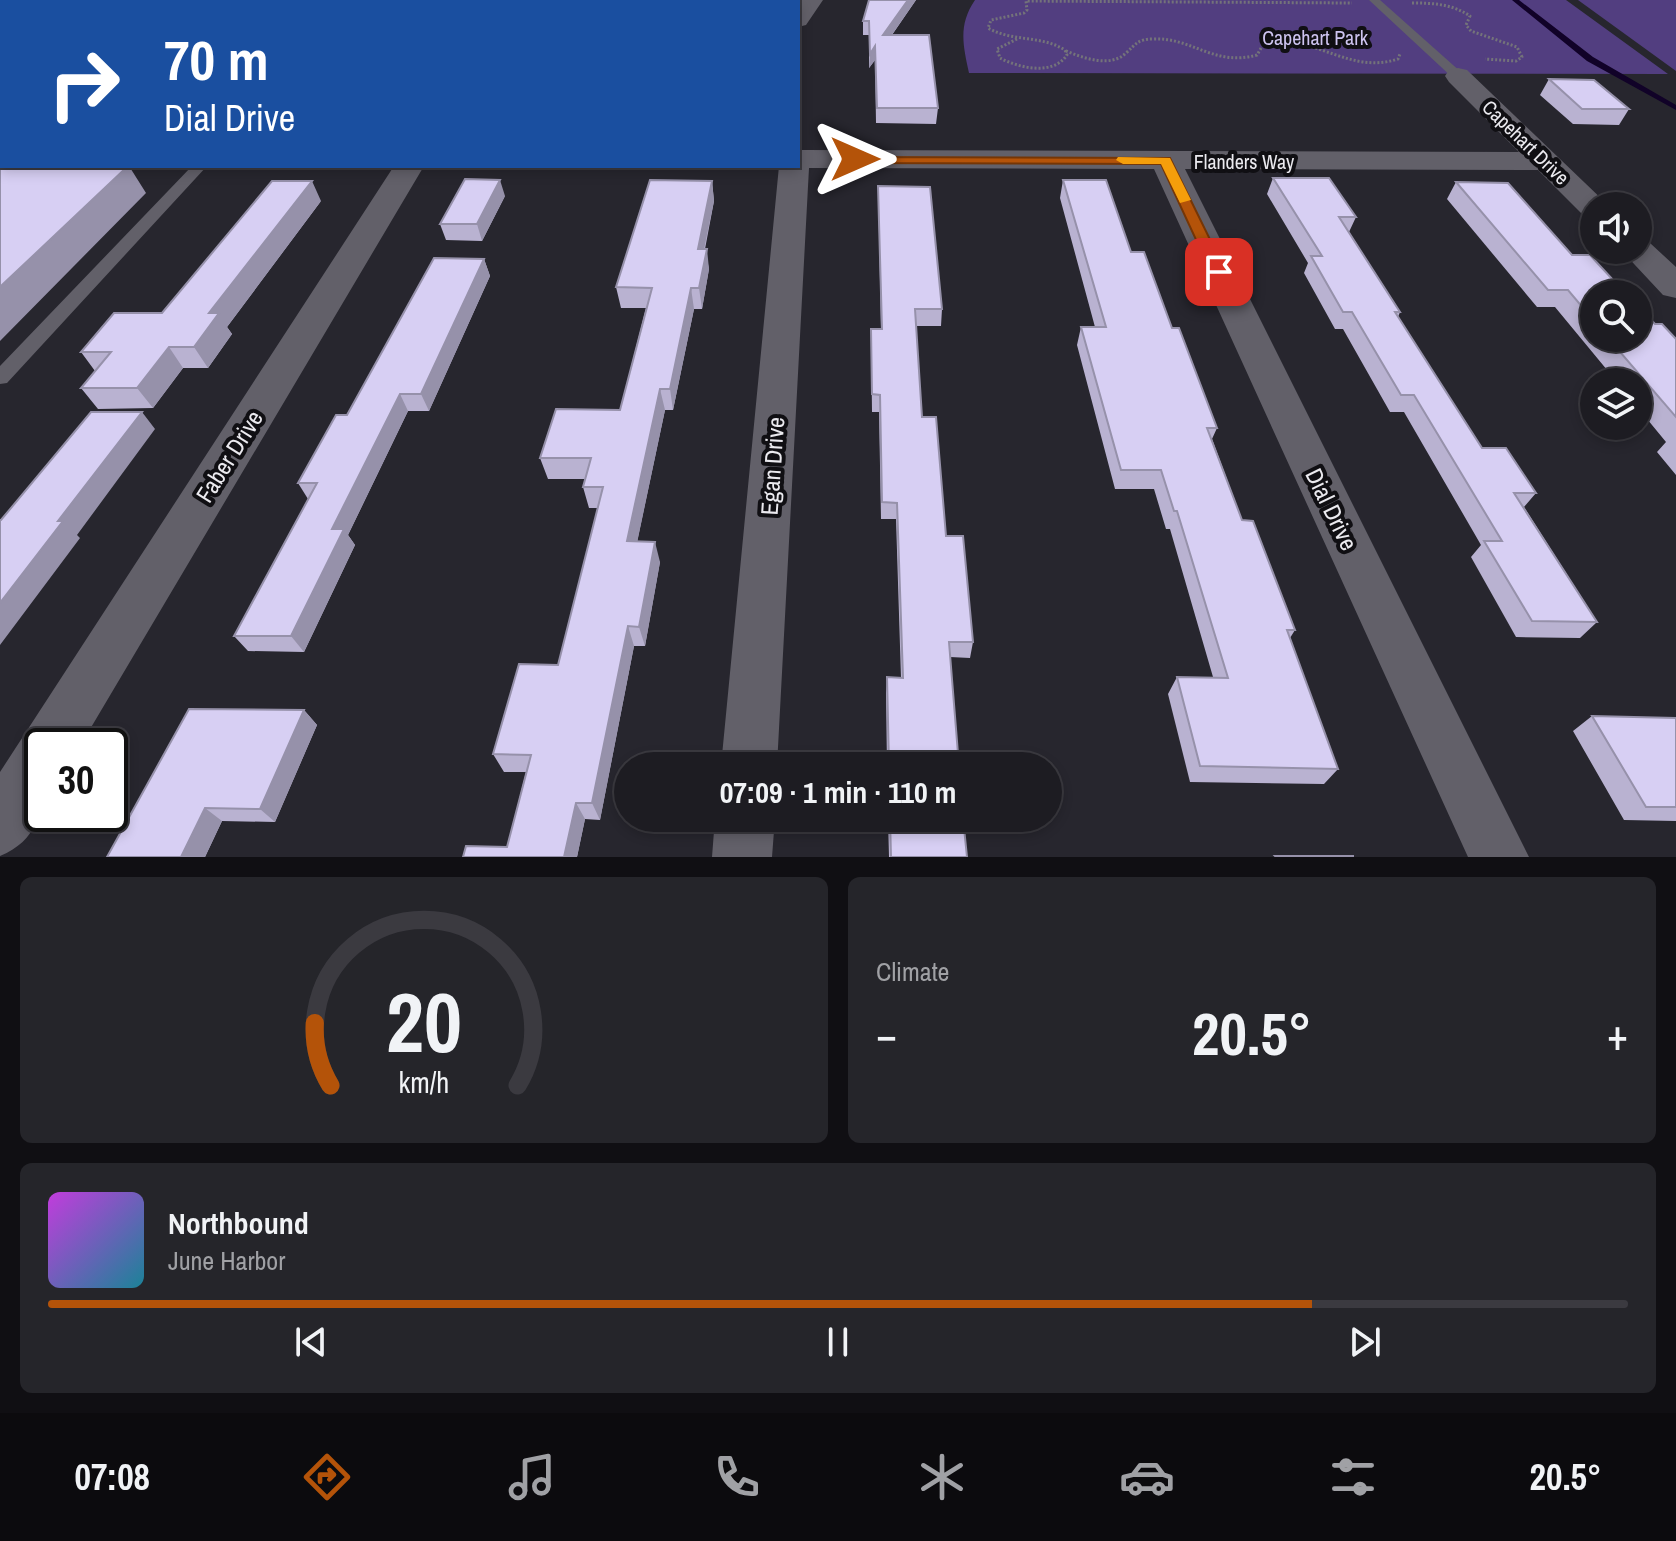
<!DOCTYPE html>
<html lang="en">
<head>
<meta charset="utf-8">
<style>
  :root { --surface:#1d1c22; --page:#25252a; --text:#f1f3f6; --muted:#a0a1a5; --line:#3b3a40; --accent:#b45309 }
  body { margin:0; font-family:"Archivo Narrow",sans-serif; background:var(--page); color:var(--text); height:100vh; display:flex; flex-direction:column; font-size:30px; white-space:nowrap }
  * { box-sizing:border-box; margin:0 }
  p { font-size:26px; color:var(--muted) }
  .icon { flex:none; width:44px; height:44px; fill:none; stroke:currentColor; stroke-width:2; stroke-linecap:round; stroke-linejoin:round }
  .map { position:relative; height:857px; overflow:hidden }
  .side { display:flex; flex-direction:column; gap:20px; padding:20px; background:#100f13; flex:1 }
  .side>* { flex:none }
  .guide { position:absolute; left:0px; top:0px; width:800px; height:168px; box-shadow:0 4px 12px #0003,0 0 0 2px var(--line); background:#1a4fa0; color:#fff; overflow:hidden }
  .fabs { position:absolute; left:1580px; top:192px; display:grid; gap:16px }
  .fabs a { display:grid; place-items:center; width:72px; height:72px; border-radius:50%; background:var(--surface); box-shadow:0 4px 12px #0003,0 0 0 2px var(--line); font-size:40px }
  .speed { position:absolute; left:24px; top:728px; display:flex; gap:16px; font-size:40px; font-weight:700; text-align:center }
  .speed>* { display:grid; place-content:center; width:104px; height:104px; border-radius:50%; background:var(--surface); box-shadow:0 4px 12px #0003,0 0 0 2px var(--line); line-height:1 }
  .speed .limit { border:4px solid #111; border-radius:12px; background:#fff; color:#111 }
  .pin { position:absolute; display:grid; place-items:center; width:68px; height:68px; color:#fff; margin:-34px; border-radius:16px; box-shadow:0 4px 12px #0006 }
  .me { position:absolute; width:88px; margin:-44px; rotate:90deg; stroke-linejoin:round; filter:drop-shadow(0 0 6px #0008) }
  .turn { display:flex; align-items:center; gap:28px; height:168px; padding:0 32px; font-size:36px }
  .turn .icon { width:104px; height:104px; stroke-width:2.5 }
  .turn b { display:block; font-size:56px; line-height:68px }
  .big { font-size:60px; font-weight:800; line-height:1.1 }
  .side .widget { flex:1; display:flex; flex-direction:column; justify-content:center; gap:12px; min-width:0; padding:0 28px; border-radius:12px; background:var(--page) }
  .side .dial { align-items:center; gap:0 }
  .dial svg { height:208px; overflow:visible; fill:none; stroke:var(--line); stroke-width:7; stroke-linecap:round; text-anchor:middle }
  .dial text { fill:var(--text); stroke:none }
  .song { display:flex; align-items:center; gap:24px }
  .cover { width:96px; height:96px; border-radius:12px; background:linear-gradient(135deg,hsl(290 70% 55%),hsl(190 70% 35%)) }
  .played { height:8px; border-radius:4px; background:linear-gradient(90deg,var(--accent) 80%,var(--line) 80%) }
  .keys { display:flex; justify-content:space-around; direction:ltr }
  .heat { display:flex; justify-content:space-between; align-items:center; font-size:44px; direction:ltr }
  .side .tiles { flex:1; display:grid; gap:20px; grid-template-columns:1fr 1fr }
  .widget:last-child { grid-column:span 2 }
  .trip { position:absolute; left:614px; top:752px; width:448px; height:80px; border-radius:40px; background:var(--surface); box-shadow:0 4px 12px #0003,0 0 0 2px var(--line); font-weight:800; line-height:80px; text-align:center }
  .menu { display:flex; height:128px; justify-content:space-around; align-items:center; background:#0c0b0e; color:var(--muted) }
  .menu .icon { width:56px; height:56px }
  .menu .on { color:var(--accent) }
  .menu b { font-size:36px; color:var(--text) }
  .map>svg:first-child { display:block }
</style>
</head>
<body>
<div class="map">
<svg width="1676" height="857" viewBox="0 0 1676 857">
  <rect width="100%" height="100%" fill="#27262e"/>
  <!-- green -->
  <path fill="#523e80" d="M975,0H1566L1668,74L969,73C963,45 958,25 975,0Z
    M1578,0H1676V71Z"/>
  <g fill="none" stroke-linecap="round" stroke-linejoin="round">
    <!-- stream -->
    <path fill="#110228" fill-rule="evenodd" d="M1512,0H1519L1593,57L1676,105V110L1587,61Z"/>
    <!-- path -->
    <path stroke="#74737a" stroke-width="3" stroke-dasharray="2 2" stroke-linecap="butt" d="M1412,3C1433,3 1452,4 1470,16L1466,25L1471,31L1517,47L1522,57L1516,61L1485,59
      M1017,39L997,49L1000,58C1019,68 1053,76 1067,55L1065,50C1041,35 1012,42 988,28L991,20L1024,13L1027,10L1026,1L1352,3
      M1066,51C1083,58 1111,68 1126,53C1136,44 1138,39 1153,39C1192,37 1214,67 1257,55L1264,43C1317,34 1348,75 1398,59L1400,54"/>
    <!-- lane -->
    <path fill="#626069" fill-rule="evenodd" d="M1369,0H1380L1462,73V79H1454Z
      M0,22H2V28H0Z
      M192,166H207L7,383L0,384V366Z"/>
    <!-- street -->
    <path fill="#626069" fill-rule="evenodd" d="M500,0H524L499,2Z
      M799,0H823L806,25L798,27Z
      M1458,68L1467,70L1609,206H1594V218L1583,215L1538,170L1185,169L1529,857H1468L1154,169L809,168L777,766H721L779,166H798V150L1519,152L1449,82L1445,76L1449,70Z
      M394,166H424L80,746H42C42,792 50,835 0,856V772Z
      M1638,240L1650,243L1676,267V298L1663,295L1621,250H1638Z
      M715,818H775L772,857H712Z"/>
  </g>
  <!-- wall -->
  <path fill="#b9b2d1" d="M869,0H916L892,35L938,108L936,124L876,123L875,60L869,68V35H863V21Z
    M1549,79L1629,109L1619,125L1573,124L1540,95Z
    M1273,178L1356,217L1349,232L1400,312L1398,317L1482,448L1536,493L1524,507L1597,622L1580,638L1516,637L1471,557L1481,545L1404,412H1390L1343,329H1335L1304,273L1308,263L1267,194Z
    M1063,180L1131,252L1172,328L1217,428L1212,439L1242,520L1295,630L1290,638L1338,769L1324,784L1190,782L1168,694L1177,677H1213L1170,529H1166L1154,489H1115L1077,345L1081,327H1095L1060,198Z
    M712,181L714,201L705,249L709,269L702,309H694L673,410H665L637,542L660,562L645,646H634L600,820L585,819L577,857H463L507,847L526,772H504L493,754L558,665L598,508H589L583,487L585,479H548L540,458L620,410L646,308H621L616,287Z
    M1456,182L1594,294V338H1638L1655,324L1676,339V475L1657,452L1666,442L1638,408V382H1617L1555,307H1537L1447,199Z
    M878,186L942,309L941,326H916L922,417L946,536L973,642L970,658L950,657L959,766H887L886,693L887,677L901,678L896,519H881L879,412H872L871,329H881Z
    M505,196L482,241L446,240L440,224Z
    M321,201L227,327L232,334L208,368H183L153,408L98,409L81,388L95,371L81,352L162,313Z
    M484,259L490,276L429,411H408L348,535L355,545L304,652L248,651L234,636L308,499L298,483L347,415Z
    M304,710L317,725L275,822L222,821L205,857H107Z
    M1592,716L1676,718V821L1624,820L1573,731Z
    M888,818H963L967,857H889Z"/>
  <!-- shaded-wall -->
  <path fill="#9691aa" d="M204,0H230L231,2H201Z
    M908,0H916L882,49L883,35Z
    M875,46V60L869,68L870,54Z
    M2,147V166L0,192V148Z
    M128,166H129L146,193L0,341V287Z
    M500,180L505,196L482,241L477,224Z
    M312,181L321,201L227,327L232,334L208,368L194,347L209,313Z
    M712,181L714,201L700,269L698,249Z
    M707,249L709,269L702,309L699,288Z
    M484,259L490,276L429,411L421,394Z
    M691,288L694,309L673,410L670,389Z
    M169,347L183,368L153,408L137,388Z
    M660,389L665,410L633,562L627,541Z
    M400,394L408,411L348,535L355,545L304,652L291,636L332,529Z
    M142,412L155,429L77,535L80,538L0,645V603L58,521Z
    M655,542L660,562L645,646L639,627Z
    M628,626L634,646L600,820L592,803Z
    M304,710L317,725L275,822L260,809Z
    M576,803L585,819L577,857H564Z
    M205,808L222,821L205,857H181Z"/>
  <!-- building -->
  <path fill="#d7cff3" stroke="#9691aa" stroke-width="2" d="M107,0H204L201,2H104Z
    M707,0H747V2H706Z
    M869,0H908L883,35H929L938,108H877L875,46L870,54L869,21H863Z
    M2,73V147L0,148V74Z
    M1549,79L1594,80L1629,109H1582Z
    M0,165H2V166H128L0,287Z
    M1273,178H1329L1356,217H1339L1400,312H1395L1482,448H1506L1536,493H1514L1597,622L1532,621L1484,541H1502L1414,395H1401L1352,312H1343L1311,256H1322Z
    M465,179L500,180L477,224H440Z
    M650,180L712,181L698,249H707L699,288H691L670,389H660L627,541L655,542L639,627L628,626L592,803H576L564,857H463L466,846L507,847L531,755L493,754L519,664L558,665L603,487H583L591,458H540L556,409L620,410L652,288L616,287Z
    M1063,180H1106L1131,252H1144L1172,328H1179L1217,428H1207L1242,520L1253,521L1295,630H1287L1338,769L1200,766L1177,677L1228,678L1177,511H1174L1161,470H1121L1081,327H1106Z
    M272,181H312L209,313H219L194,347H169L137,388H81L111,352H81L114,313H162Z
    M1456,182L1508,183L1572,255H1590L1626,294H1594V321L1568,290H1548Z
    M878,186L930,187L942,309H915L922,417H936L946,536H963L973,642H949L959,766H889L887,677L903,678L897,503L882,502L880,395L872,394L871,329H882Z
    M434,258L484,259L421,394H400L332,529H344L291,636H234L317,483H298L336,415H347Z
    M1638,306L1655,324H1662L1676,339V417L1608,338H1638Z
    M91,412H142L58,521H63L0,603V520H1Z
    M189,709L304,710L260,809L205,808L181,857H107Z
    M1592,716L1676,718V807H1646Z
    M890,818H963L967,857H891Z
    M1275,856H1353V857H1276Z"/>
  <!-- route -->
  <path fill="#b45309" stroke="#753606" stroke-width="2" d="M851,157L1170,158L1226,272L1219,276L1211,272L1161,164L855,163L849,159Z"/>
  <!-- slow -->
  <path fill="#f59e0b" d="M1118,157L1170,158L1191,200L1180,203L1161,164H1123L1116,160Z"/>
  <g text-anchor="middle" dominant-baseline="central" stroke-width="8" stroke-linejoin="round" paint-order="stroke">
    <!-- far-park labels -->
    <g font-size="20" fill="#cec4f0" stroke="#100f13">
      <text x="1315" y="37">Capehart Park</text>
    </g>
    <!-- far-street labels -->
    <g font-size="20" fill="#ebeaef" stroke="#100f13">
      <text transform="translate(1526 142) rotate(44)">Capehart Drive</text>
      <text x="1244" y="161">Flanders Way</text>
    </g>
    <!-- street labels -->
    <g font-size="24" fill="#ebeaef" stroke="#100f13">
      <text transform="translate(229 456) rotate(-58)">Faber Drive</text>
      <text transform="translate(772 466) rotate(-86)">Egan Drive</text>
      <text transform="translate(1332 509) rotate(64)">Dial Drive</text>
    </g>
  </g>
</svg>
<div class="fabs">
<a><svg class="icon" aria-label="sound" viewBox="0 0 24 24"><path d="M4 9h4l5-4v14l-5-4H4zM17 9q2 3 0 6"/></svg></a>
<a><svg class="icon" aria-label="search" viewBox="0 0 24 24"><circle cx="10" cy="10" r="6"/><path d="M15 15l6 6"/></svg></a>
<a><svg class="icon" aria-label="layers" viewBox="0 0 24 24"><path d="M12 4l9 5-9 5-9-5zM3 14l9 5 9-5"/></svg></a>
</div>
<div class="speed"><div class="limit">30</div></div>
<div class="pin" style="left:1219px;top:272px;background:#d93025"><svg class="icon" aria-label="arrive" viewBox="0 0 24 24"><path d="M6 21V4h12l-3 4 3 4H6"/></svg></div>
<svg class="me" style="left:855px;top:159px" viewBox="-20 -20 40 40"><path d="M0-17L14 15 0 8-14 15z" fill="#b45309" stroke="#fff" stroke-width="4"/></svg>
<div class="trip">07:09 · 1 min · 110 m</div>
<div class="guide">
<div class="turn"><svg class="icon" aria-label="right" viewBox="0 0 24 24"><path d="M7 20v-9h11M14 6l5 5-5 5"/></svg><div><b>70 m</b>Dial Drive</div></div>
</div>
</div>
<section class="side">
<div class="tiles">
<div class="widget dial"><svg viewBox="0 0 100 80">
<path d="M14 69A42 42 0 1 1 86 69"/>
<path d="M14 69A42 42 0 0 1 8 45" stroke="#b45309"/>
<text x="50" y="56" font-size="32" font-weight="700">20</text>
<text x="50" y="72" font-size="11">km/h</text>
</svg></div>
<div class="widget"><p>Climate</p>
<div class="heat"><a>−</a><b class="big">20.5°</b><a>+</a></div>
</div>
<div class="widget">
<div class="song"><i class="cover"></i><div><b>Northbound</b><p>June Harbor</p></div></div>
<div class="played"></div>
<div class="keys"><svg class="icon" aria-label="previous" viewBox="0 0 24 24"><path d="M18 5L8 12l10 7zM5 5v14"/></svg><svg class="icon" aria-label="pause" viewBox="0 0 24 24"><path d="M8 5v14M16 5v14"/></svg><svg class="icon" aria-label="next" viewBox="0 0 24 24"><path d="M6 5l10 7-10 7zM19 5v14"/></svg></div>
</div>
</div>
</section>
<nav class="menu">
<b>07:08</b>
<svg class="icon on" aria-label="directions" viewBox="0 0 24 24"><path d="M12 3l9 9-9 9-9-9zM9 14v-3h6M13 9l2 2-2 2"/></svg>
<svg class="icon" aria-label="music" viewBox="0 0 24 24"><path d="M9 18V5l10-2v13"/><circle cx="6" cy="18" r="3"/><circle cx="16" cy="16" r="3"/></svg>
<svg class="icon" aria-label="phone" viewBox="0 0 24 24"><path d="M5 4h4l2 5-3 2q2 4 5 5l2-3 5 2v4C11 20 4 13 5 4z"/></svg>
<svg class="icon" aria-label="climate" viewBox="0 0 24 24"><path d="M12 3v18M4 7l16 10M4 17L20 7"/></svg>
<svg class="icon" aria-label="car" viewBox="0 0 24 24"><path d="M5 17H2v-5l4-1 3-4h7l3 4 3 1v5h-3M9 17h6M6 11h13"/><circle cx="7" cy="17" r="2"/><circle cx="17" cy="17" r="2"/></svg>
<svg class="icon" aria-label="filters" viewBox="0 0 24 24"><path d="M4 7h16M4 17h16"/><circle cx="9" cy="7" r="2"/><circle cx="15" cy="17" r="2"/></svg>
<b>20.5°</b>
</nav>
</body>
</html>
